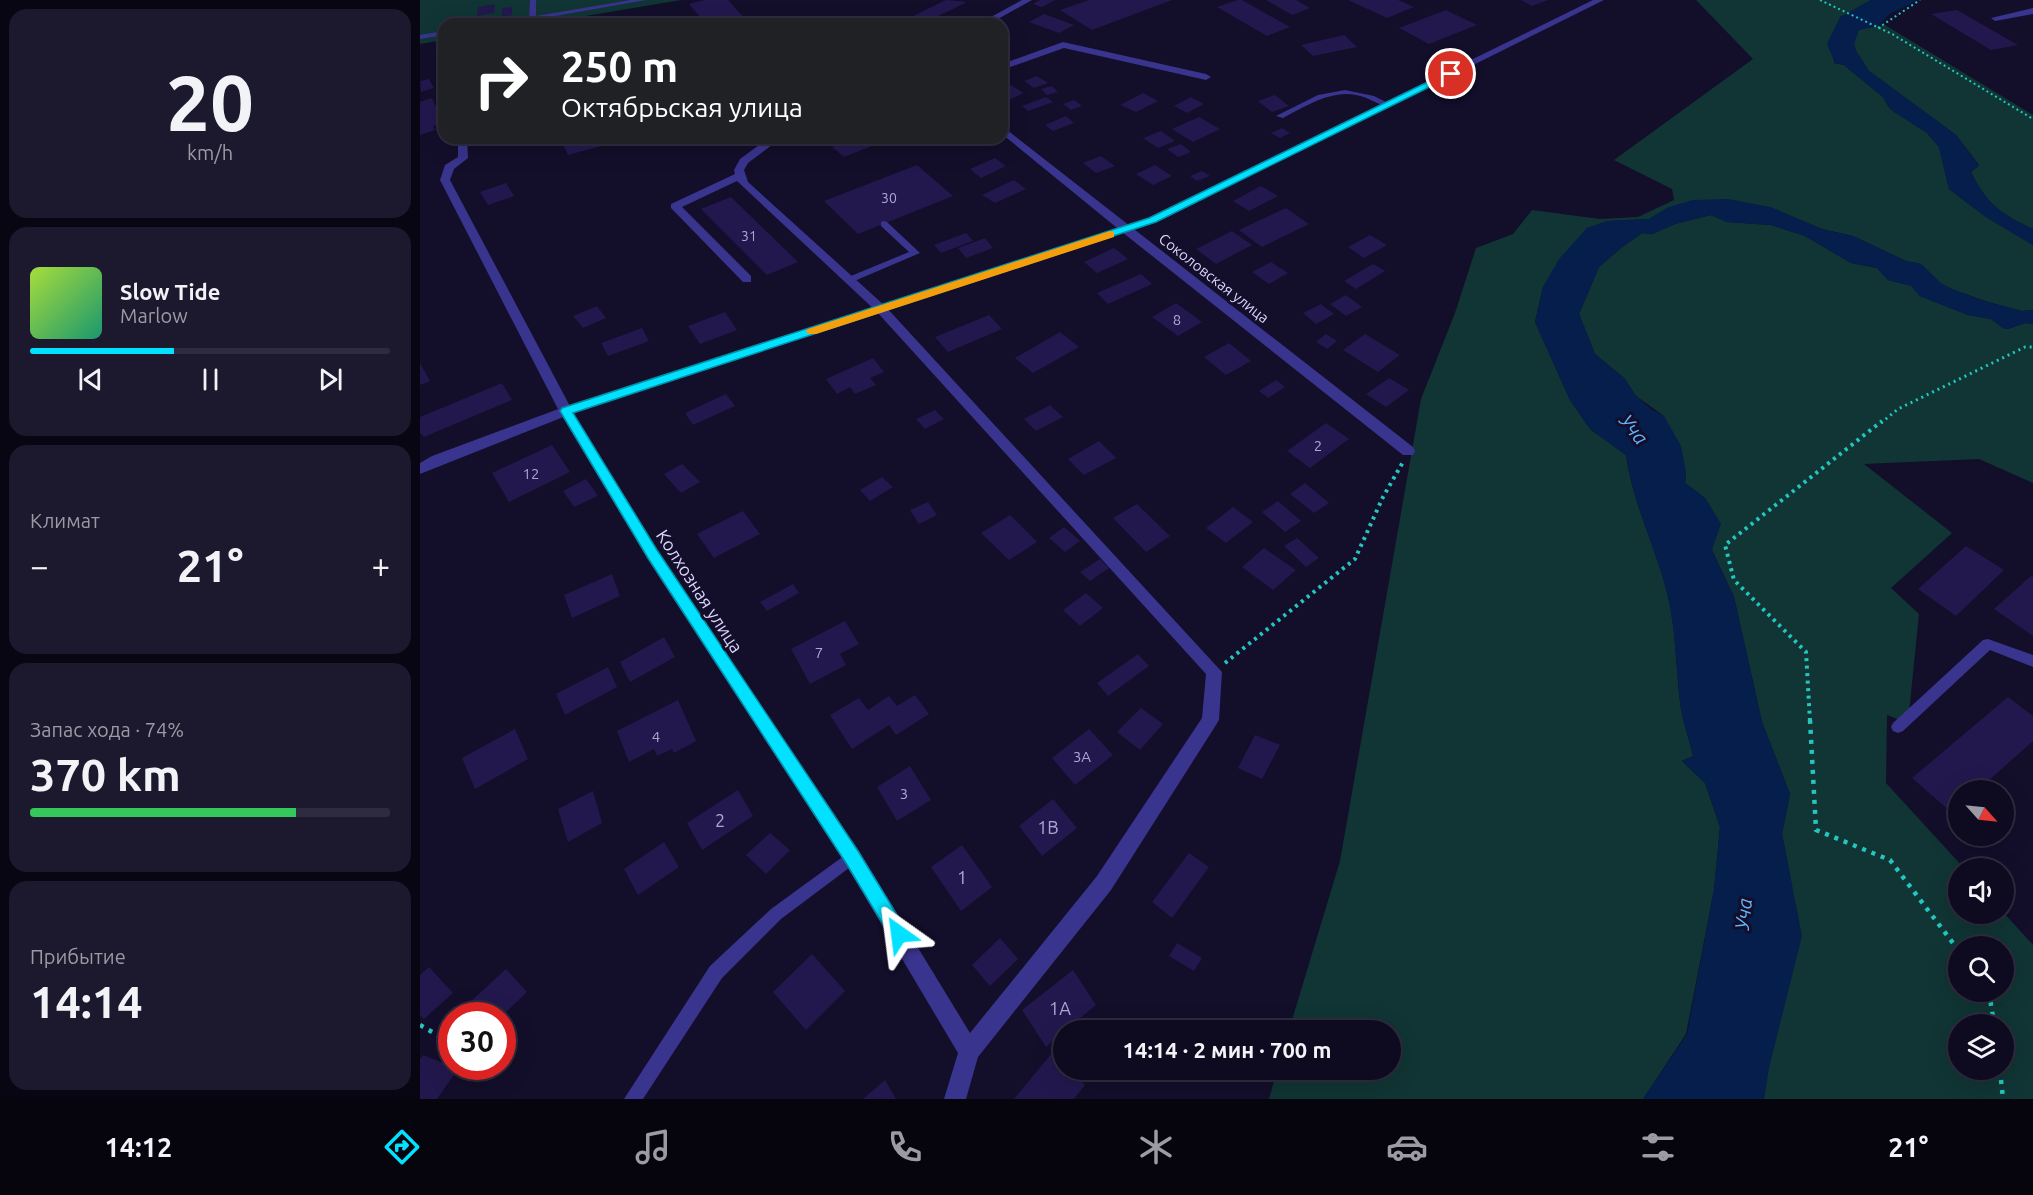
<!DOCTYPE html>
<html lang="ru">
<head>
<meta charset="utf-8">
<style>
  :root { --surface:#0e0a20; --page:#1c182d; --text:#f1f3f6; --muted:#9b9aa5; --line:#2e2b3e; --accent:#02e1ff }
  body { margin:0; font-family:Ubuntu,sans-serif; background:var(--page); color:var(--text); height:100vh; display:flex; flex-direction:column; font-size:22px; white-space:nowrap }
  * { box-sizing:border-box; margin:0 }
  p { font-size:20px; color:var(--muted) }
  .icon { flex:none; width:33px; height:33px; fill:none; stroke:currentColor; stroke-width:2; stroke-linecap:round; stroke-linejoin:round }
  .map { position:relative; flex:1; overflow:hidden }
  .panel { display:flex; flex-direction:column; gap:9px; padding:9px; background:#080612; width:420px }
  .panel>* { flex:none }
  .hud { position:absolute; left:18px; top:18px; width:570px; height:126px; border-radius:18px; box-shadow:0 6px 24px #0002,0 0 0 2px var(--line); background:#202124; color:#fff; overflow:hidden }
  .needle { width:39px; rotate:117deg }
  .controls { position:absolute; left:1528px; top:780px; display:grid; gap:12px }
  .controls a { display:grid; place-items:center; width:66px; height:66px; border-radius:50%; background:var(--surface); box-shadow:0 6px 24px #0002,0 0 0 2px var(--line); font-size:30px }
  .speed { position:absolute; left:18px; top:1002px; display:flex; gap:12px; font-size:30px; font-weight:700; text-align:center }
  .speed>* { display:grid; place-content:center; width:78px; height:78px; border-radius:50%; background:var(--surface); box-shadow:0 6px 24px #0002,0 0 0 2px var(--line); line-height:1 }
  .speed .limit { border:9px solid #d22; background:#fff; color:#111 }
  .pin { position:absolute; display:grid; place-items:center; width:51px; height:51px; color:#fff; margin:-26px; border:3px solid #fff; border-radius:50%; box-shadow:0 2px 6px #0007 }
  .me { position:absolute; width:66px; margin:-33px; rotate:329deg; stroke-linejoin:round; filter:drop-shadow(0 0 4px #0008) }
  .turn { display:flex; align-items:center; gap:21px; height:126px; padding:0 24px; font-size:27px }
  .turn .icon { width:78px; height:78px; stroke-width:2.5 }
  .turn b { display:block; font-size:42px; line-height:51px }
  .big { font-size:45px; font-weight:700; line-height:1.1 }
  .panel .widget { flex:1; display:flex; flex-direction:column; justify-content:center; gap:9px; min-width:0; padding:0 21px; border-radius:18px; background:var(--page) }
  .panel .dial { align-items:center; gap:0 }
  .dial b { font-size:78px; line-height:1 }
  .song { display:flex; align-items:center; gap:18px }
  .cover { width:72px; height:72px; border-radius:9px; background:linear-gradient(135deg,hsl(80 70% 55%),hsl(160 70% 35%)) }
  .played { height:6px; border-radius:3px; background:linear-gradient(90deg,var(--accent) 40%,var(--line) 40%) }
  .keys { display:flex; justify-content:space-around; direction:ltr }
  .heat { display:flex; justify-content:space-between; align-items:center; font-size:33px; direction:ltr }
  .charge { height:9px; border-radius:4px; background:linear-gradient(90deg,#34c759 74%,var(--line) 0) }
  .trip { position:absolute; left:633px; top:1020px; width:348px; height:60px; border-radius:30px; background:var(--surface); box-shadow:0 6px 24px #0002,0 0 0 2px var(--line); font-weight:700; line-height:60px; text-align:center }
  .dock { display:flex; height:96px; justify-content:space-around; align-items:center; background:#06040d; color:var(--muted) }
  .dock .icon { width:42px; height:42px }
  .dock .active { color:var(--accent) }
  .dock b { font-size:27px; color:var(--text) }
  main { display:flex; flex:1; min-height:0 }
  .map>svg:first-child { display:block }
</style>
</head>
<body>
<main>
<section class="panel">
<div class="widget dial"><b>20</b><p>km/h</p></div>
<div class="widget">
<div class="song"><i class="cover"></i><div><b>Slow Tide</b><p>Marlow</p></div></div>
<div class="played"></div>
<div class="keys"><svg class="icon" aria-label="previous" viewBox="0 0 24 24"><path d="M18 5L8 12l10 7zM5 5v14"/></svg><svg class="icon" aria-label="pause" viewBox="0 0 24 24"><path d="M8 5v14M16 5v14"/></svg><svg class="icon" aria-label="next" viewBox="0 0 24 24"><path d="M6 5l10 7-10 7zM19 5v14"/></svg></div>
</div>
<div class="widget"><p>Климат</p>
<div class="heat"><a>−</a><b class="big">21°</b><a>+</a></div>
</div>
<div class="widget"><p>Запас хода · 74%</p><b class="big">370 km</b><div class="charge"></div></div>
<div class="widget"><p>Прибытие</p><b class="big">14:14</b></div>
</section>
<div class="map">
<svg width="1613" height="1099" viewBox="0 0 1613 1099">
  <rect width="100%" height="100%" fill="#130e2a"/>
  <!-- green -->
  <path fill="#103534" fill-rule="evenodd" d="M0,0H261L118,24H24V40L0,44Z
    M1276,0H1451L1420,18L1414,63L1424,65L1463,97L1470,109L1507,133L1519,147L1529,189L1566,217L1613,245V310L1602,311L1568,302L1534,290L1521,284L1501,264L1486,261L1433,236L1402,229L1350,207H1249L1229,219L1188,221L1167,228L1123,287L1115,322L1150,400L1170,429L1206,455C1213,506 1238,551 1249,601C1256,634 1256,668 1260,702C1262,720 1269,738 1273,756L1262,761L1285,783L1300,827L1294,890L1266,1034L1223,1099H849L857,1070H970V1030H869L920,861L1001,399L1035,313L1056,248L1093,234L1112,210L1180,219L1218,217L1254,200L1252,189L1194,160L1333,59Z
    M1465,25L1613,115V229C1581,214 1566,204 1551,172L1559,165L1536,135L1449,71L1436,51L1434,43L1439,29Z
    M1291,215L1307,222L1351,225L1385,236L1431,263L1457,268L1468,280L1492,286L1500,296L1548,315L1571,319L1583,328L1588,329L1605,323L1613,324V483L1559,459L1444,464L1532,533L1471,588L1499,614L1488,723L1467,715L1466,783L1544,868H1539V914L1584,913L1613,945V1099H1344L1372,886L1362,834L1370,794L1342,722L1314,597L1292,550L1286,499L1265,483L1266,472L1244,416L1216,396L1204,378L1175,354L1159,314L1179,267L1201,248L1222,233L1232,234L1255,224ZM1539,946H1584V992H1539ZM1539,1024H1584V1070H1539Z"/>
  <!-- water -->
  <path fill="#051e4b" d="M1451,0H1498L1468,15L1459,26L1439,30L1434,43L1436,51L1449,71L1536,135L1559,166L1551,172C1567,204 1581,214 1613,229V245L1566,217L1529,189L1519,147L1507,133L1470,109L1463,97L1424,65L1415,63L1407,44L1420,17Z
    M1308,199L1350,207L1402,229L1433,236L1486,261L1501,264L1521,283L1534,290L1568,302L1602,311L1613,310V324L1605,323L1588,329L1583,328L1571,319L1548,315L1500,296L1491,286L1468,280L1457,268L1431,263L1385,236L1351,225L1307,222L1291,215L1255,224L1232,234L1222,233L1201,248L1179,267L1159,314L1175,354L1204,378L1216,396L1231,409L1244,416L1261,446L1266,472L1265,483L1286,499L1301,524L1292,550L1314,597L1342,722L1370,794L1362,834L1382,936L1349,1068L1344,1099H1223L1267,1034L1294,889L1300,827L1285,783L1262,761L1273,756C1269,738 1262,720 1260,702C1256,668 1256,634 1249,601C1238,551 1213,506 1206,455L1170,429L1150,400L1115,322L1123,287L1139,259L1167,228L1188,221L1229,219L1249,207L1273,200Z"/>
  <!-- building -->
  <path fill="#23184d" d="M284,0H308L330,24H286L269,4Z
    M526,0L547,2L502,24H477Z
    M620,0H635L622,7L613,4Z
    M669,0H752L672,30L640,10Z
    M818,0H822L870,27L847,36L797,7Z
    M846,0H876L890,8L872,15Z
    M928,0H978L994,7L967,18Z
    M1101,0H1128L1112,6Z
    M75,4L74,13L57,16L58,7Z
    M92,7V15L82,17V8Z
    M1026,10L1057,25L1009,44L979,28Z
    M1537,10L1598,45L1571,50L1511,14Z
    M624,14L654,25L639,33L609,22Z
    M171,18L173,24H146L145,23Z
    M924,35L937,47L893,56L881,45Z
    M617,76L628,83L614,88L604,81Z
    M9,79L14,88L1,92L0,81Z
    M582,80L604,93L588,100L582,96Z
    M632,86L638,92L627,95L621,89Z
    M723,93L738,101L716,112L700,105Z
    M855,95L869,106L852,112L838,101Z
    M626,97L633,102L608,111L602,106Z
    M771,97L784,104L767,113L754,106Z
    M12,98L23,123L13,126L15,130L0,135V102Z
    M654,100L662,106L651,110L643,104Z
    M646,116L654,123L633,131L625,125Z
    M779,117L800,129L773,142L752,129Z
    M862,128L870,133L860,138L851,133Z
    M741,131L755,141L738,148L723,138Z
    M156,138H208V139L148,155L142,142Z
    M435,138H443L452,146L424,157L412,147Z
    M761,144L771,152L758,157L747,149Z
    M681,156L695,166L676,173L663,163Z
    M575,158L586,166L561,178L550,169Z
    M497,165L533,196L438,234L404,201Z
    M735,165L752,176L733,185L716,174Z
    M782,171L790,176L777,181L770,176Z
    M594,180L606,189L575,203L562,195Z
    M86,183L94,196L68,205L60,192Z
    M841,186L858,196L829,211L813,201Z
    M311,197L378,262L347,275L281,209Z
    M866,208L889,224L842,247L819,230Z
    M812,231L832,245L796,264L776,249Z
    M546,233L553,241L521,253L514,245Z
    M950,235L967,245L944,258L928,247Z
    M565,238L573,248L546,258L538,248Z
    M694,248L708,259L677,273L664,262Z
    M851,262L868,273L849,284L832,272Z
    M953,264L965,271L936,289L924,281Z
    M721,274L732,284L688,304L677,293Z
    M926,295L942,307L926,316L910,304Z
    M756,303L782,322L758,336L732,317Z
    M901,304L914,314L896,324L883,313Z
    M177,306L186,318L163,328L153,316Z
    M305,312L317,330L280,344L268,326Z
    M569,315L582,329L528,352L515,337Z
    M222,328L229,341L188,356L181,343Z
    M640,332L659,347L613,373L595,358Z
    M906,334L917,341L907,349L896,342Z
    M945,334L980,355L958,372L923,350Z
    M809,343L831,361L806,375L784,357Z
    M453,358L464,372L450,378L456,385L435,394L430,387L417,394L406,379Z
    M0,363L10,381L0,385Z
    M969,378L989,390L966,407L946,394Z
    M856,380L865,387L848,398L839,391Z
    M82,383L92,400L4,437L0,433V417Z
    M306,394L315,406L273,425L265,413Z
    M630,405L643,417L616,431L604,419Z
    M515,410L524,419L505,429L496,419Z
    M906,423L929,439L890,468L867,451Z
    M679,441L696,458L664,475L648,459Z
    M132,445L150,472L89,502L72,473Z
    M262,464L280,482L261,493L244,474Z
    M462,477L473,487L450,501L440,490Z
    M166,479L178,496L154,507L143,491Z
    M885,483L909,503L894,513L870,494Z
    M858,501L881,521L865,532L842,512Z
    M508,502L517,515L499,524L490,510Z
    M717,504L750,536L726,552L693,518Z
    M813,507L833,522L806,543L786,528Z
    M323,511L340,534L294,558L277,534Z
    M590,515L617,542L589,560L561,533Z
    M644,527L660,541L645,552L629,538Z
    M877,538L899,558L886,567L864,546Z
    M1546,546L1584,570L1536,616L1498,589Z
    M844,548L876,570L853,590L822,567Z
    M680,559L689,568L670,581L660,572Z
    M192,574L200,596L152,618L144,595Z
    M1611,576L1613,577V636L1574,609Z
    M373,584L379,593L347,611L340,602Z
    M666,593L683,608L660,626L643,610Z
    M425,621L439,644L420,654L426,665L390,684L371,649Z
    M244,637L255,657L210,682L200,662Z
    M718,654L729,666L688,696L677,683Z
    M188,667L197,687L145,715L136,694Z
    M495,695L509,714L476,735L469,725L432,749L410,715L439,698L448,710L469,696L477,706Z
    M1588,697L1613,716V741L1558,790H1539V807L1532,813L1492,778Z
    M258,700L276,741L254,753L252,749L237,756L234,749L209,762L197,731Z
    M721,708L743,724L720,750L697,732Z
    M95,729L108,759L55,789L42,758Z
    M669,729L693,755L655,785L632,758Z
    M835,735L860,745L842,779L818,768Z
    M490,766L511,800L477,821L457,787Z
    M318,790L333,816L282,850L267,823Z
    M173,791L182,823L148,842L138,809Z
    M633,799L657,828L622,856L599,826Z
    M350,833L370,850L346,874L326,855Z
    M244,842L259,867L218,895L204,869Z
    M542,845L572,887L541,911L511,867Z
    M769,853L789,867L752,918L732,902Z
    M580,938L598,959L570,986L552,965Z
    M757,943L782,958L774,971L749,956Z
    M392,954L425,991L386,1030L353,992Z
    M9,967L33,993L4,1019L0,1015V975Z
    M86,969L107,992L82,1016H60L49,1003Z
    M653,970L676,1005L646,1030H644L626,1047L602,1010Z
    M632,1053L644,1064V1070H649L665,1085L654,1099H594Z
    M3,1055L38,1069L17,1099H0V1059Z
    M465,1080L476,1099H443Z"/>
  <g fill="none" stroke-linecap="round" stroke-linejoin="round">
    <!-- path-far3 -->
    <path stroke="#24c6bf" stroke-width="2" stroke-dasharray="2 3" stroke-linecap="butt" d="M1400,0L1472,34L1613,119
      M1458,28L1500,0"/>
    <!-- path-far2 -->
    <path stroke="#24c6bf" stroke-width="3" stroke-dasharray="2 4" stroke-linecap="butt" d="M1461,423L1478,409L1605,347H1613"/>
    <!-- path-far1 -->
    <path stroke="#24c6bf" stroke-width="4" stroke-dasharray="3 4.5" stroke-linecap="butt" d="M805,663L935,559L963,497L983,462
      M1390,721L1386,652L1314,580L1305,545L1462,421"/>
    <!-- path -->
    <path stroke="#24c6bf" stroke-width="4.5" stroke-dasharray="4 6" stroke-linecap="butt" d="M1390,720L1396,830L1470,860L1539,951
      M1569,992L1574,1024
      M0,1025L26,1040
      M1580,1070L1583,1099"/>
    <!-- service -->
    <path fill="#39348d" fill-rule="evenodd" d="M110,0H116V16L211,0H226L90,24H74L109,17Z
      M24,31V35L0,39V35Z
      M925,90L954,96L972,105L968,107C957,104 948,97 936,95C910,90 885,107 863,118L856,116L898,95Z
      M464,221L467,222L500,253L432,282H426V278L489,252L461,226V222Z
      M1568,639L1613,655V667L1570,650L1483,731L1478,733L1473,731L1471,727L1473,723L1563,640Z
      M432,850L437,852L439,857L437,862L361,919L302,978L223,1099H204L290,966L351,909Z"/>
    <!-- minor -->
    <path fill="#39348d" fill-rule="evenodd" d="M602,0H612L569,24H558Z
      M1613,8V14L1575,21L1571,18Z
      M643,42L786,74L791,77L786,80L644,48L582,70V64Z
      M582,126L993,447L995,451L993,455H983L702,232L582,134Z
      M349,138H361L328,163L324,170L328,182L465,306L802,672L799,720L796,725L691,890L558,1057L546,1099H524L538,1053L425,863L227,558L139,411L20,180L25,165L38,157V142L47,140L48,158L34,169L30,180L152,410L237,550L439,851L550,1033L677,876L782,718L786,674L457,312L317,181L262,207L331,276V282H323L251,208V204L315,174L314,170L320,159Z"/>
    <!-- tertiary -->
    <path fill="#39348d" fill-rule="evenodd" d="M1173,0H1184L737,222L151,414L0,474V463L12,456L141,408L729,218Z"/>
  </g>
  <!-- route -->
  <path fill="#02e1ff" stroke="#0192a6" stroke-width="1.5" d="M1028,72L1036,74L736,222L153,413L237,550L438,851L485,928L488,934L485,941L479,943L473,941L426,863L228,558L140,411L142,408L729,218Z"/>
  <!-- slow -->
  <path fill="#f59e0b" d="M690,231L694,232V237L396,334H388L386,331L388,329Z"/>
  <g text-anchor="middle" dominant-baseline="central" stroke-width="6" stroke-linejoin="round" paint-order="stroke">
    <!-- far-number labels -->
    <g font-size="14" fill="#aea6d2">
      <text x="469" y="198">30</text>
      <text x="329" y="236">31</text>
    </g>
    <!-- far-street labels -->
    <g font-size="15" fill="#dcd6ff" stroke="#130e2a">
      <text transform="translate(794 278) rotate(38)">Соколовская улица</text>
    </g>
    <!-- number labels -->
    <g font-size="15" fill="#aea6d2">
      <text x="757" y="319">8</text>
      <text x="898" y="445">2</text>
      <text x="111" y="473">12</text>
      <text x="399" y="652">7</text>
      <text x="236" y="736">4</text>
      <text x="662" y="756">3А</text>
      <text x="484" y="793">3</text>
    </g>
    <!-- street labels -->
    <g font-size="18" fill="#dcd6ff" stroke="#130e2a">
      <text transform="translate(280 591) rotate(57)">Колхозная улица</text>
    </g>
    <!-- near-number labels -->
    <g font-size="18" fill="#aea6d2">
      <text x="300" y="820">2</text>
      <text x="628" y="827">1В</text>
      <text x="542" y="877">1</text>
      <text x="640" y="1008">1А</text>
    </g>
    <!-- water labels -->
    <g font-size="20" font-style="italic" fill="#64b5ff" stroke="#130e2a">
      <text transform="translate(1214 429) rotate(51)">Уча</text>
      <text transform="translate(1323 914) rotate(-84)">Уча</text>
    </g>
  </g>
</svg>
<div class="controls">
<a><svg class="needle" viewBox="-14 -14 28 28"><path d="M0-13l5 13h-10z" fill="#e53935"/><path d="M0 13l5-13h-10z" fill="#9b9aa5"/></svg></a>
<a><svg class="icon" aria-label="sound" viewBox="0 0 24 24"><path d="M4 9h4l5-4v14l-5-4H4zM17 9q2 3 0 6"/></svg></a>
<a><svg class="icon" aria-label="search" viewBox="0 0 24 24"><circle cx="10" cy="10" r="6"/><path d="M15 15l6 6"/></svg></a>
<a><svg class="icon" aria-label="layers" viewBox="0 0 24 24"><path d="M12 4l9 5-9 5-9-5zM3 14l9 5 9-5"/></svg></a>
</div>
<div class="speed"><div class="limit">30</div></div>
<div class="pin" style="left:1031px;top:74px;background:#d93025"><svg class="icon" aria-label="arrive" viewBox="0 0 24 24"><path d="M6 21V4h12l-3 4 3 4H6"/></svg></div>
<svg class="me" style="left:479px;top:934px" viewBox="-20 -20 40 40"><path d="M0-17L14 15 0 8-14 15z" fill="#02e1ff" stroke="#fff" stroke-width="4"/></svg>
<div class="trip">14:14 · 2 мин · 700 m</div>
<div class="hud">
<div class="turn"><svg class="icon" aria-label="right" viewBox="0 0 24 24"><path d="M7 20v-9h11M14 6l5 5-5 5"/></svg><div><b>250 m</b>Октябрьская улица</div></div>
</div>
</div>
</main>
<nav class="dock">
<b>14:12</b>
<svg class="icon active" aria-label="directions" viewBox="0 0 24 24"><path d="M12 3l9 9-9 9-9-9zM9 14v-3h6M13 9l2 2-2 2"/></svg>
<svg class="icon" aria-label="music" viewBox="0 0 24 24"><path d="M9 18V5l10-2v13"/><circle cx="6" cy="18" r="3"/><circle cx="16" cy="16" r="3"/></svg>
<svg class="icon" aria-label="phone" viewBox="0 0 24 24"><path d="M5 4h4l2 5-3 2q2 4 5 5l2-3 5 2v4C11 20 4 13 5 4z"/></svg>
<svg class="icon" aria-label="climate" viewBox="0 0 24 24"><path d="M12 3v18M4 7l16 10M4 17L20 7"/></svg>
<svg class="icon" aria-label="car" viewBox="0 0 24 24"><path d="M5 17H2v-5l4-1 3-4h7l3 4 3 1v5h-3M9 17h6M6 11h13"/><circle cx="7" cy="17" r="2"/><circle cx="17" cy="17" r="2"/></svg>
<svg class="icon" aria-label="filters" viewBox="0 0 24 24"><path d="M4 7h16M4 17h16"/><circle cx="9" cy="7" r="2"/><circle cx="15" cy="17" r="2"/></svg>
<b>21°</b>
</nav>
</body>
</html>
